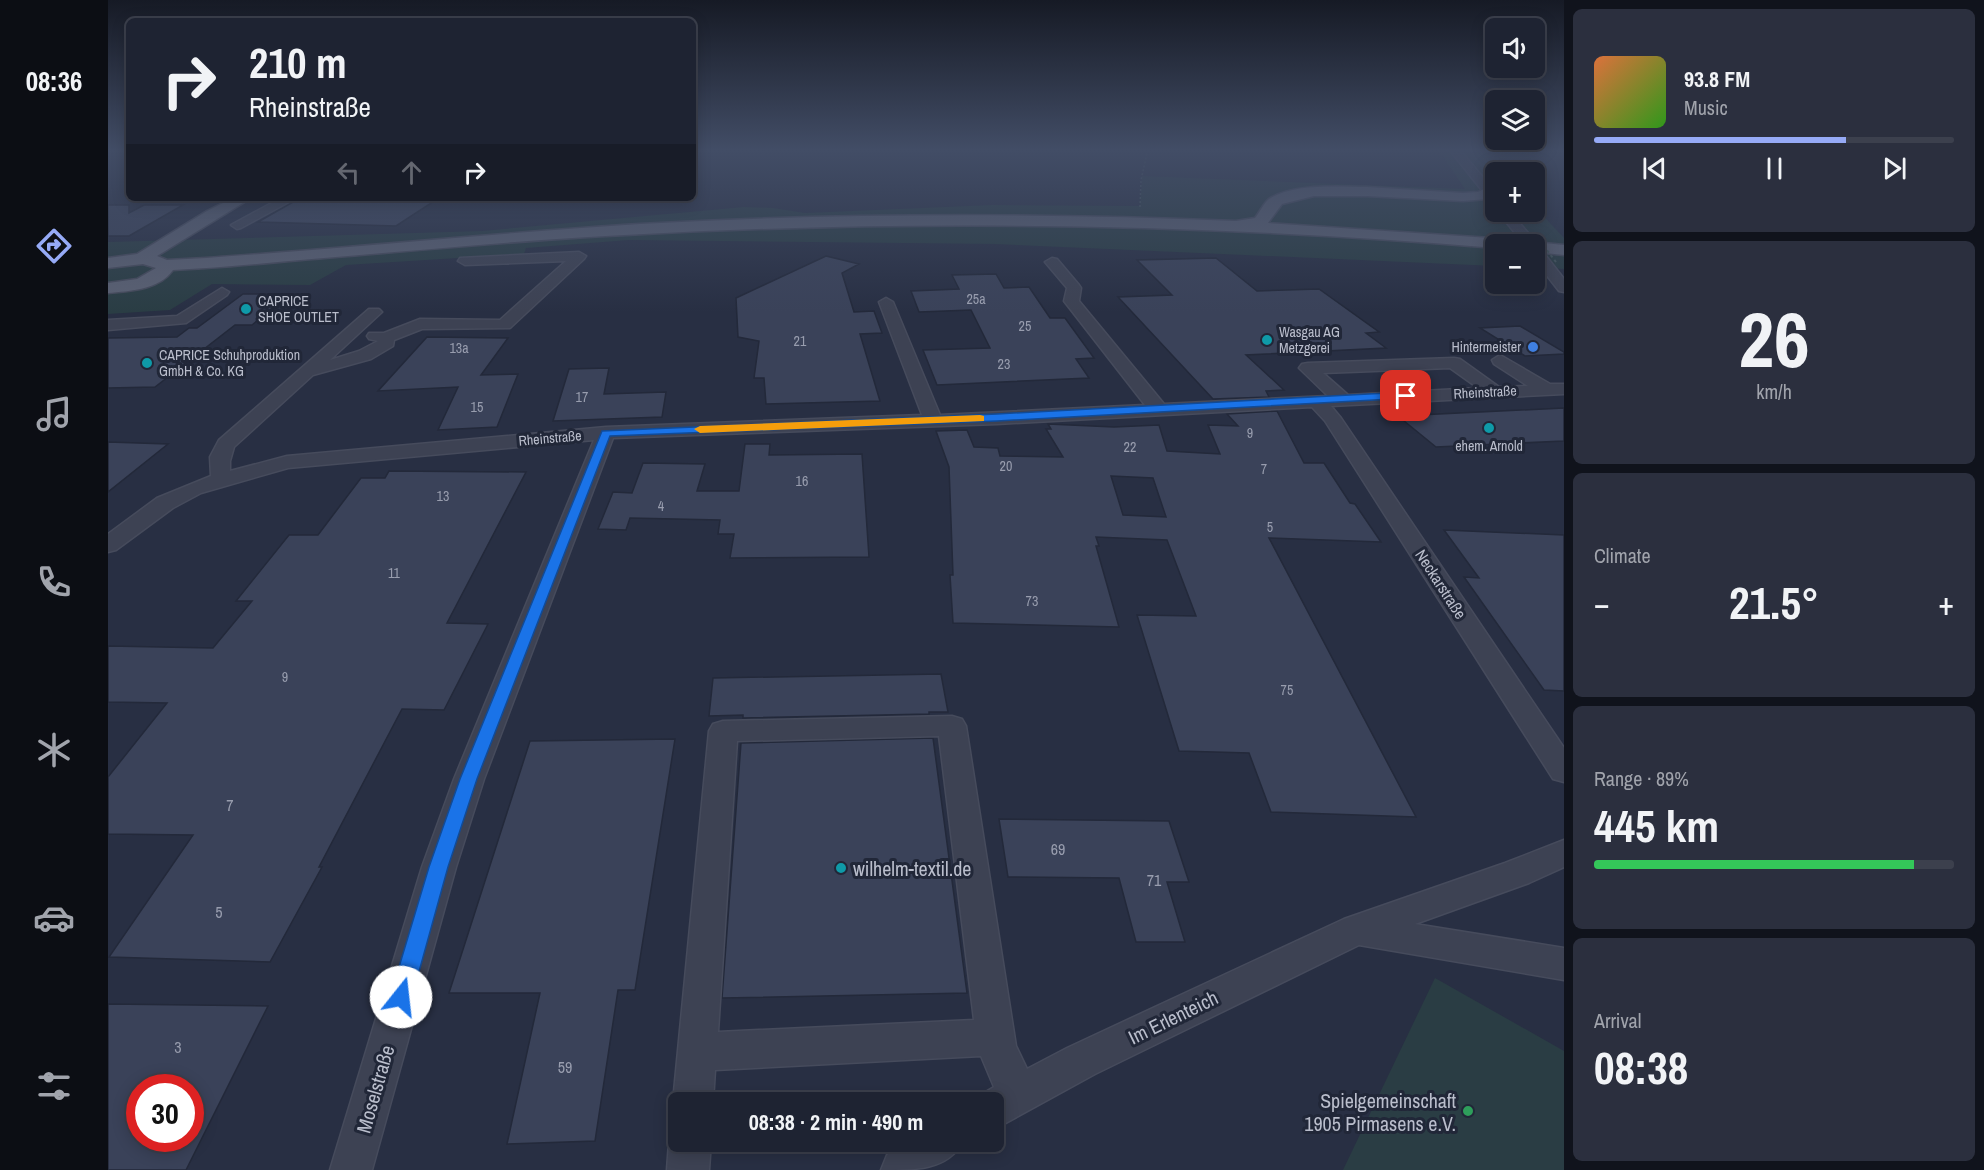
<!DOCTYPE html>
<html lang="en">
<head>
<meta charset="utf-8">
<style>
  :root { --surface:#1e2332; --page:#2b2f3e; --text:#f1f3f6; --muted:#a1a4ac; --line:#3c404d; --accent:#96aaf6 }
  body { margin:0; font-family:"Archivo Narrow",sans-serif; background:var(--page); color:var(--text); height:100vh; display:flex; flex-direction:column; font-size:22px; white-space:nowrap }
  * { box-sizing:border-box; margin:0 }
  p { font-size:20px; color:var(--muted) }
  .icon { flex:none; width:33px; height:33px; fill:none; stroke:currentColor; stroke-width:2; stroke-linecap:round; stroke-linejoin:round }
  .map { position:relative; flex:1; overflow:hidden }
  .sheet { display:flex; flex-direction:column; gap:9px; padding:9px; background:#10131c; width:420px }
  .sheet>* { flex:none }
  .top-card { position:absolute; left:18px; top:18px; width:570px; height:183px; border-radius:9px; box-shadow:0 3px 15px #0003,0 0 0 2px var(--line); background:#1e2332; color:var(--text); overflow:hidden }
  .buttons { position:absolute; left:1377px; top:18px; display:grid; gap:12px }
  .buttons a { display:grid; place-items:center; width:60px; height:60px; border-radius:9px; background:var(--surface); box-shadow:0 3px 15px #0003,0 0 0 2px var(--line); font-size:30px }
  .speed { position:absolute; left:18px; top:1074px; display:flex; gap:12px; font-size:30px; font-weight:700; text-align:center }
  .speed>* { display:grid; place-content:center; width:78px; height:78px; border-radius:50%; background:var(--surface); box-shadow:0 3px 15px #0003,0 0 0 2px var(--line); line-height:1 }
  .speed .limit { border:9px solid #d22; background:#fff; color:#111 }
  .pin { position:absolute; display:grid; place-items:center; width:51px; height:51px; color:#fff; margin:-26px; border-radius:12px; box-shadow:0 3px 9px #0006 }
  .me { position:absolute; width:66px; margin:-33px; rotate:16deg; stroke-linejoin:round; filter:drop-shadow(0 0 4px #0008) }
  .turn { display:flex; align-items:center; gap:21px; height:126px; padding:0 24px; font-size:27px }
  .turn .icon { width:78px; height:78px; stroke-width:2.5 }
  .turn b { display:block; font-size:42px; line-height:51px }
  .lanes { display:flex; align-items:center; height:57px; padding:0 24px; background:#0003; justify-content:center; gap:30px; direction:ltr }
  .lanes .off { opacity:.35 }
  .big { font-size:45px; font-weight:800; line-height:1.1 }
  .sheet .widget { flex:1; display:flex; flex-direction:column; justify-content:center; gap:9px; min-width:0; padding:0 21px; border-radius:9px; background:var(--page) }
  .sheet .dial { align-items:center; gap:0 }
  .dial b { font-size:78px; line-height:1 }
  .song { display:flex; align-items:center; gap:18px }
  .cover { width:72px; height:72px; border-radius:9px; background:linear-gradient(135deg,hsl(20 70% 55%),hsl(110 70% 35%)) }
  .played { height:6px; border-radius:3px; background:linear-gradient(90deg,var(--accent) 70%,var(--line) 70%) }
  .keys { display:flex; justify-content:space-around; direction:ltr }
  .heat { display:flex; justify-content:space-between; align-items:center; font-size:33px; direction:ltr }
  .charge { height:9px; border-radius:4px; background:linear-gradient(90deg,#34c759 89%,var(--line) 0) }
  .trip { position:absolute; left:560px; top:1092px; width:336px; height:60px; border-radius:9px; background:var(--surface); box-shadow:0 3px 15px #0003,0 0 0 2px var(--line); font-weight:800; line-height:60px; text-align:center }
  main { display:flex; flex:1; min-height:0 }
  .menu { display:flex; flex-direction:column; width:108px; justify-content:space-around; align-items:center; background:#0c0e14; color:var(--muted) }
  .menu .icon { width:42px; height:42px }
  .menu .current { color:var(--accent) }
  .menu b { font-size:27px; color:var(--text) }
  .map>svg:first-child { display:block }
</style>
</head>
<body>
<main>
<nav class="menu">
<b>08:36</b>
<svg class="icon current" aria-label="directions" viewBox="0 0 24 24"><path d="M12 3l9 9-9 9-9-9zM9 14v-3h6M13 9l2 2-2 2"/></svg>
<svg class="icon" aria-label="music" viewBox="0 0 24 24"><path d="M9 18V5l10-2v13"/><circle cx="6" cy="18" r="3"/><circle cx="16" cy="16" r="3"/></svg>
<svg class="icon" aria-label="phone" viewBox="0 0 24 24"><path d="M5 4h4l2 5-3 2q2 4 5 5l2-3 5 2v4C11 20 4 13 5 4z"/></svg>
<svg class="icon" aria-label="climate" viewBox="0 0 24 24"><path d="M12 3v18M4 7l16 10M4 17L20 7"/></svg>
<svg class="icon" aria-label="car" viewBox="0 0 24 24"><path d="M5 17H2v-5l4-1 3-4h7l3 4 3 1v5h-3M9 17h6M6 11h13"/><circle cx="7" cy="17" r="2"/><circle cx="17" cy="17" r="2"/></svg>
<svg class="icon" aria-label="filters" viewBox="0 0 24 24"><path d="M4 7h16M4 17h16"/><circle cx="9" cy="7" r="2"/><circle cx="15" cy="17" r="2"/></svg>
</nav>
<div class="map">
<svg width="1456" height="1170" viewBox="0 0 1456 1170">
  <rect width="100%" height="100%" fill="#282f43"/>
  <!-- green -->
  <path fill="#2a3d44" d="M1330,149H1376L1395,172H1388V212H1426L1427,207L1456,238V269L1427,268L1426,244H1388L1387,266L887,244L521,240L418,248L416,254L238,265L202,285L104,284L62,310L0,314V242L374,231L636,207L665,208L697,213L884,205L1032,206L1034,176L1357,189Z
    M1327,978L1456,1051V1170H1235Z"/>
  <!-- building -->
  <path fill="#3a4259" stroke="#23293a" stroke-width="1.5" fill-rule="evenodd" d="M192,198H331L288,226L150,222Z
    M0,205H21V213L36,205H75L21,236H0Z
    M718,256L751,264L734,273L746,312L766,311L774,333L752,334L772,401L658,404L656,378H646L651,341L630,337L628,298Z
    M1108,258L1149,291L1211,289L1271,332L1258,333L1278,348L1138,355L1176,390L1158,391L1161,397L1105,399L1010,297L1064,295L1029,260Z
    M888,274L896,288L921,287L942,318H957L986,358L968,359L981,378L829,385L815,350L882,348L863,310L811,312L803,291L851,289L844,275Z
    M135,294H181L144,325H127L47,387L0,388V338L69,337L81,328H89Z
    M1412,326L1456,352V354L1417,356L1372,328Z
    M319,337L400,338L373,375L410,374L389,427L330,430L350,387L270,391Z
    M501,368L496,394L558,392L554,417L445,421L461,369Z
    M1456,408V441L1328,447L1290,416Z
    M1169,411L1196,463H1216L1242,503L1247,504L1273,542L1161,538L1308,817L1163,812L1141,753L1071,751L1029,615L1088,616L1059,540L988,537L991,546H988L1011,627L845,623L842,575H845L841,467L828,431L859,430L866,447L890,448L892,456L955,457L938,429H943L940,424L1006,427L1051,425L1059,451L1112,454L1100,425L1130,426L1119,414ZM1003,476L1045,478L1058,517L1015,515Z
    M0,442L60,444L0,492Z
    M637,444H662L661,455L754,454L761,557L622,558L626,534H610L612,520L522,518L518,530L490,529L505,492L524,493L535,463L597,464L589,491H631Z
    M281,471L418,472L339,623L380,624L336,710L294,709L211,867H214L162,962L1,957L85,835L0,834V777L59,703L0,702V646L105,648L144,601H128L181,535H210L253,478H277Z
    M1336,530L1456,535V691L1436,690L1356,577L1371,578Z
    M833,674L840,712H821V714L635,718V715L601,716L605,678Z
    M825,738L859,993L614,998L633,743Z
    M567,739L527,990H510L487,1141L399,1144L432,993H341L422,741Z
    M891,819L1061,821L1081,882H1059L1077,942H1028L1011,878L900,877Z
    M0,1004L160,1006L78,1170H0ZM32,1088H82V1138H32Z"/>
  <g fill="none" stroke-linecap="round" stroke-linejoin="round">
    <defs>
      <path id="minor" d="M1341,149H1351L1388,193V204L1384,203Z
        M173,198H188L133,228L129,229L123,225Z
        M1390,212H1402L1427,241V246L1431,247L1456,279V292L1451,291L1426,259V244H1416Z
        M471,252L478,256L476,259L402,328L314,329L286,340L285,346L263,359L205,375L126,447L122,461V471L179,456L498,427L814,415L771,302L778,298L785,302L832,415L1037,405L956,301L959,288L937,262L944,258L949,259L971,285L973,288L971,301L1056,404L1220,396L1191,368L1194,364L1200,363L1346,358L1352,359L1391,387L1420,386L1386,364L1384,360L1392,355L1442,384H1456V394L1223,406L1233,418L1456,748V782L1445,779L1217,421L1204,407L889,424L505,438L376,779L348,867L264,1170H222L314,867L346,779L486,440L180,468L93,493L65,508L8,550L0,552V534L49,498L103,476L102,457L111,440L261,309H271L274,312L222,360L251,351L270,341L261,339L259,336L261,333H276L312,319L392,320L458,261L357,265L350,261L352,258ZM1342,368L1370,388L1240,395L1215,373Z
        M114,288L121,292L119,295L78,323L0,330V320L69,316Z
        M844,716L854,719L858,726L908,1046L919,1069L959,1048L1236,919L1397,863L1456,840V867L1421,883L1307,924L1456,948V980L1251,945L987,1074L885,1130V1102H868L871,1096L886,1087L873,1056L607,1070L605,1102H570V1115L565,1102L601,731L605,724L615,721ZM831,736L866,1020L610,1032L629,741Z
        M570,1126V1142H603L601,1170H559L561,1142L567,1127Z
        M798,1142H855C839,1170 808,1170 773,1170L779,1155Z"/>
      <path id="major" d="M1259,187L1355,193L1370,192L1380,187L1387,191L1379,199L1355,201L1259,196H1206L1174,204L1160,223L1397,239L1405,244H1388V248C1104,224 820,219 536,234C425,239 315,250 204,259C158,263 111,268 65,270C51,290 22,291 0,293V283L29,279L48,268L35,264L0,268V258L29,254L99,211L125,198H143L49,256L59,260L98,258C242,248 387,233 532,224C730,213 929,213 1128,221L1147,218C1152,212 1155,204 1161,199C1185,183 1231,187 1259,187Z
        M1426,242L1456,245V255L1426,252V244H1420Z"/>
    </defs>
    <!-- minor casing -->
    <use href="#minor" stroke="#464b5c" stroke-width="3"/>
    <!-- major casing -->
    <use href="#major" stroke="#464b5c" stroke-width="3"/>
    <!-- path -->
    <path stroke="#44565c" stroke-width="1.5" stroke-dasharray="2 2" stroke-linecap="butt" d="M1032,207L1033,180L1040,149"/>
    <!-- minor -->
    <use href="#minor" fill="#3d4253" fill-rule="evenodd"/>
    <!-- major -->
    <use href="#major" fill="#5b6173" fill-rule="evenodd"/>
    <!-- path-bridge -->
    <path stroke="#44565c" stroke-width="2" stroke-dasharray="3 3" stroke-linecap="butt" d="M1428,236L1448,262"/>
  </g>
  <!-- sky -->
  <linearGradient id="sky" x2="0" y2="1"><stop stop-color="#161a25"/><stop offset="0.48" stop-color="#424d66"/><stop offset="1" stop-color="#424d66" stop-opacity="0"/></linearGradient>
  <rect width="1456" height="312" fill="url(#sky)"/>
  <!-- route -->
  <path fill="#1a73e8" stroke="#114b97" stroke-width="1.5" d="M1298,392L1302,393V398L889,421L502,436L369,779L340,867L304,997L301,1004L293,1007L286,1004L282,997L321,867L352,779L494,431L889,414Z"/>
  <!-- slow -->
  <path fill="#f59e0b" d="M872,415L876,416V421L592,433L586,429L592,426Z"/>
  <!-- markers -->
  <g fill="#0f9aa8" stroke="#212738" stroke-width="2">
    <circle cx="138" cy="309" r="6"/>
    <circle cx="1159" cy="340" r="6"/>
    <circle cx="39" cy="363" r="6"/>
    <circle cx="1381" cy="428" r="6"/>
    <circle cx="733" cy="868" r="6"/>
  </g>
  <circle fill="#3f7fe0" stroke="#212738" stroke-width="2" cx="1425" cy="347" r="6"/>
  <circle fill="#2e9e5b" stroke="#212738" stroke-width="2" cx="1360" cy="1111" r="6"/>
  <g text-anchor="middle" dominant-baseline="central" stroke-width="6" stroke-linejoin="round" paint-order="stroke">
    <!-- number labels -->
    <g font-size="14" fill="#989dae">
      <text x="868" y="299">25a</text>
      <text x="917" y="326">25</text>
      <text x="692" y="341">21</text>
      <text x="351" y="348">13a</text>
      <text x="896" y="364">23</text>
      <text x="474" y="397">17</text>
      <text x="369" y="407">15</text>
      <text x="1142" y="433">9</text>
      <text x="1022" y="447">22</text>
      <text x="898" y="466">20</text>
      <text x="1156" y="469">7</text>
      <text x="694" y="481">16</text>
      <text x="335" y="496">13</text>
      <text x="553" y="506">4</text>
      <text x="1162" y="527">5</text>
      <text x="286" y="573">11</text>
      <text x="924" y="601">73</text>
      <text x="177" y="677">9</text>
      <text x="1179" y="690">75</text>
    </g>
    <!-- far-poi labels -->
    <g font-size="14" fill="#babecc" stroke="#212738" text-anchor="start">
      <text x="150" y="301">CAPRICE<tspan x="150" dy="16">SHOE OUTLET</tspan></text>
      <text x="1171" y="332">Wasgau AG<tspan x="1171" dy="16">Metzgerei</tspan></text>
      <text x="1413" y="347" text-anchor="end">Hintermeister</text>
      <text x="51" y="355">CAPRICE Schuhproduktion<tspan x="51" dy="16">GmbH &amp; Co. KG</tspan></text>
      <text x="1381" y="446" text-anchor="middle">ehem. Arnold</text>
    </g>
    <!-- far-street labels -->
    <g font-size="14" fill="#babecc" stroke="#212738">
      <text transform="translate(1377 392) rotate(-3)">Rheinstraße</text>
      <text transform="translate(442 438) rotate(-5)">Rheinstraße</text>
    </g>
    <!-- street labels -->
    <g font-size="16" fill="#babecc" stroke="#212738">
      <text transform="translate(1333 584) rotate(57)">Neckarstraße</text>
    </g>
    <!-- near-number labels -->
    <g font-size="16" fill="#989dae">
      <text x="122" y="805">7</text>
      <text x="950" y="849">69</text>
      <text x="1046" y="880">71</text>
      <text x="111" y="912">5</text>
      <text x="70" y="1047">3</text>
      <text x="457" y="1067">59</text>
    </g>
    <!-- near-poi labels -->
    <g font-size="20" fill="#babecc" stroke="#212738" text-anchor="start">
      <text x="745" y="868">wilhelm-textil.de</text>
      <text x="1348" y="1100" text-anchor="end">Spielgemeinschaft<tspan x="1348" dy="23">1905 Pirmasens e.V.</tspan></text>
    </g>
    <!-- near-street labels -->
    <g font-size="20" fill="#babecc" stroke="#212738">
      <text transform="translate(1065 1017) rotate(-26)">Im Erlenteich</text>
      <text transform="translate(267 1089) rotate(-74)">Moselstraße</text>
    </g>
  </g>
</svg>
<div class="buttons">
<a><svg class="icon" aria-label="sound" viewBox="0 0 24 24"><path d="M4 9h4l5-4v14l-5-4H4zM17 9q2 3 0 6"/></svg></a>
<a><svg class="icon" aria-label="layers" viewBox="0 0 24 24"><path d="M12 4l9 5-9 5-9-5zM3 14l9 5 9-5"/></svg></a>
<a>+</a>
<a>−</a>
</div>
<div class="speed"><div class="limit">30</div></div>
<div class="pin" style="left:1298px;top:396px;background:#d93025"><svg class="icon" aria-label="arrive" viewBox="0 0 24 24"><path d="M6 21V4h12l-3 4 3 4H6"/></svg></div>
<svg class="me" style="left:293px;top:997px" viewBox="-20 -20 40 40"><circle r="19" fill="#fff"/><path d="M0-13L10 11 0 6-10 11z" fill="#1a73e8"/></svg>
<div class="trip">08:38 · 2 min · 490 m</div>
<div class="top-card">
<div class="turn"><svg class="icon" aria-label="right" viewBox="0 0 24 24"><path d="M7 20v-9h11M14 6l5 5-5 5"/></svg><div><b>210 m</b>Rheinstraße</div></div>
<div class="lanes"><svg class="icon off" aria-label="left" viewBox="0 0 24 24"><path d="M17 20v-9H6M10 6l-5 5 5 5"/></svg><svg class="icon off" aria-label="ahead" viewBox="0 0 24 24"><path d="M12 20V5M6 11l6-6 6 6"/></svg><svg class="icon" aria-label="right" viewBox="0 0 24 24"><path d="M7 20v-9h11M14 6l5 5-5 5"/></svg></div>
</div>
</div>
<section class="sheet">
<div class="widget">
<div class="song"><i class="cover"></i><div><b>93.8 FM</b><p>Music</p></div></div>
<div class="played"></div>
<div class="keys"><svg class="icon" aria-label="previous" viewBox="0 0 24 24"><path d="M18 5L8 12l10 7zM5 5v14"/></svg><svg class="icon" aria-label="pause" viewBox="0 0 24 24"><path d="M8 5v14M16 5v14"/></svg><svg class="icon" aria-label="next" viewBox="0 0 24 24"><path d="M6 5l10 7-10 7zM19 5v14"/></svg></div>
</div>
<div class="widget dial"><b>26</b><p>km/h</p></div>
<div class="widget"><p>Climate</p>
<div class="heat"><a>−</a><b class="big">21.5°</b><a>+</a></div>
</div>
<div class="widget"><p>Range · 89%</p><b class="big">445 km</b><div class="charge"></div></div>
<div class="widget"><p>Arrival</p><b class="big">08:38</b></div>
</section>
</main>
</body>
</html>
